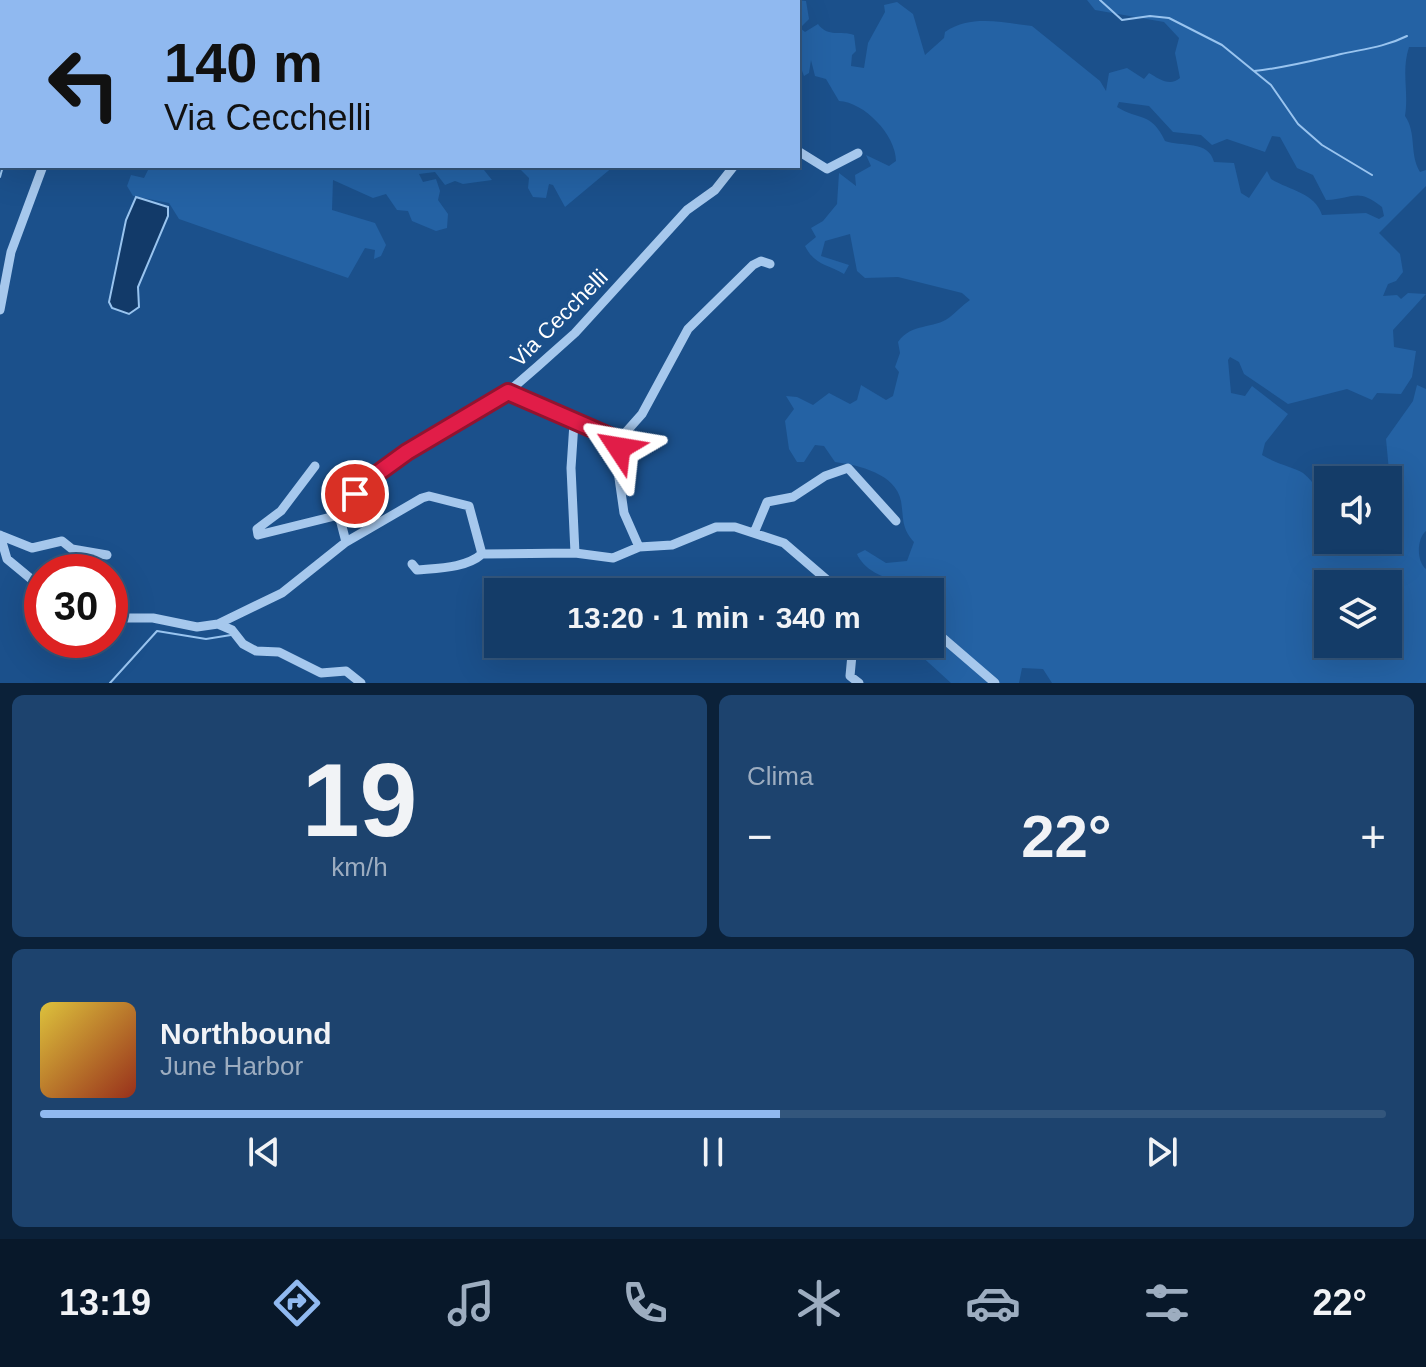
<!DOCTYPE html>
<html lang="it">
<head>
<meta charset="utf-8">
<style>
  :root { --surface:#143c68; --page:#1d436e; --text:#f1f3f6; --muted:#9dadc0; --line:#33567c; --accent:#90b9f0 }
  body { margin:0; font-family:Helvetica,sans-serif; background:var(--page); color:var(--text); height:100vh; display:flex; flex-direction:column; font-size:30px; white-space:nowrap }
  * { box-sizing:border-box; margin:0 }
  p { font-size:26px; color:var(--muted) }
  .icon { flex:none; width:44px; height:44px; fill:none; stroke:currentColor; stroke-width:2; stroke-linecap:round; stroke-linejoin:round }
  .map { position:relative; height:683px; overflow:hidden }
  .drawer { display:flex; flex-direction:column; gap:12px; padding:12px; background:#0b2139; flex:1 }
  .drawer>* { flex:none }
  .hud { position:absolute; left:0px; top:0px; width:800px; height:168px; box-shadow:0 8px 32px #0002,0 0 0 2px var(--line); background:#90b9f0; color:#111; overflow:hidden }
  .controls { position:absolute; left:1314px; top:466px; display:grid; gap:16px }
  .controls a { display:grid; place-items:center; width:88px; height:88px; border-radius:0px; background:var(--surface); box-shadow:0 8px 32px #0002,0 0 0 2px var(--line); font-size:40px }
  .speed { position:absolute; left:24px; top:554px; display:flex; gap:16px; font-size:40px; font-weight:700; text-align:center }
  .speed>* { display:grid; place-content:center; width:104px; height:104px; border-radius:50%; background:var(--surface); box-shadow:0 8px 32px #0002,0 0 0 2px var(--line); line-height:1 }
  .speed .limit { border:12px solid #d22; background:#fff; color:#111 }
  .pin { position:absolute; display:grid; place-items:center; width:68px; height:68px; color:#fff; margin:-34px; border:4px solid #fff; border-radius:50%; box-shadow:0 2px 8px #0007 }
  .me { position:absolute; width:88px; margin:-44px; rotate:303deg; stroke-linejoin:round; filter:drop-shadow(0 0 6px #0008) }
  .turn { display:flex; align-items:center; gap:28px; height:168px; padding:0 32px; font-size:36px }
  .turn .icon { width:104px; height:104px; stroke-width:2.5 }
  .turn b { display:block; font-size:56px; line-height:68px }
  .big { font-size:60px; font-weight:600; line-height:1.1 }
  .drawer .widget { flex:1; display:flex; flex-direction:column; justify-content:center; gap:12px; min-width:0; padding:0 28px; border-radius:12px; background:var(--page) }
  .drawer .dial { align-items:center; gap:0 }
  .dial b { font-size:104px; line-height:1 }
  .song { display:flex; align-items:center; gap:24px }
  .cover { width:96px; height:96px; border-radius:12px; background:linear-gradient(135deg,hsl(50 70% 55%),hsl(10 70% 35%)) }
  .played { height:8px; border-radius:4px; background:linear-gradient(90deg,var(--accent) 55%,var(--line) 55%) }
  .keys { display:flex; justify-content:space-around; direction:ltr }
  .heat { display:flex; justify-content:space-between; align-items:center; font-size:44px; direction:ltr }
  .drawer .tiles { flex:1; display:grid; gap:12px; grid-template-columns:1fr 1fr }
  .widget:last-child { grid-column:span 2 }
  .trip { position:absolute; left:484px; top:578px; width:460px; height:80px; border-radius:0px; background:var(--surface); box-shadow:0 8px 32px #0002,0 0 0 2px var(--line); font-weight:600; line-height:80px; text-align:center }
  .tabs { display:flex; height:128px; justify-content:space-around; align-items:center; background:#08182a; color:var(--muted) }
  .tabs .icon { width:56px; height:56px }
  .tabs .on { color:var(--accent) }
  .tabs b { font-size:36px; color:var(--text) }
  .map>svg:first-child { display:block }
</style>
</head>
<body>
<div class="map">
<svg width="1426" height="683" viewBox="0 0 1426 683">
  <rect width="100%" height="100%" fill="#1b508b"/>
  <!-- green -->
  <path fill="#2462a4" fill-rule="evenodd" d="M327,0H497L498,2H324Z
    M794,0L806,1L809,19L800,28L805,32L818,24C828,38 841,30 854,35L856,51L852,55L851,66L864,68L868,43L885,12L884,5L897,2L913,14L925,55L944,38L945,32C971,14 1004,23 1032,26L1100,81L1106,91L1109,73L1127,68L1144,79L1149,73C1159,79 1170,87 1180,78L1175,53L1179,38L1164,22L1095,10L1087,0H1426V47H1409C1401,72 1409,91 1405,116C1417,133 1409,154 1420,172L1426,170V186L1379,233L1400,254L1403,272L1396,281L1388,284L1383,296L1397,295L1401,299L1408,293L1426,294L1393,330L1394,347L1416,351L1412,377L1401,394L1377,393L1372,400L1347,389L1288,404L1244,374L1239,362L1230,357L1228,360L1231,393L1245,396L1252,386L1288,414L1265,443L1262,455C1276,464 1294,467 1303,473C1313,481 1314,488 1328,491V540H1388V480H1359L1366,475L1380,478L1389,471L1386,439L1413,401L1417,385L1426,389V531C1417,538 1416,561 1426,569V683H1052L1043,669L1022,668L1019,683H951L918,653C896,658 879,664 864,644H930V592H905L908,579C890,583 864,571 857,554L865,550L886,563L907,561L914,542C901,527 904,520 901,501C896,474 859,465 835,462L824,446L815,445L804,462H797L789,449L785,421L794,409L786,396L797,397L813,405L829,393L850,404L857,400L861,385L886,400L893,396L899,372L895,367L900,353L898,342C912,322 933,330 950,317C956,312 963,305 970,300L962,293L898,277L865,278L857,271L850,234L825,241L821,256L849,265L844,274C828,264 815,266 805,246L816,237L811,228L823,221L837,204L839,173L856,186L855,175L871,166L866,155L889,166L896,161C896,135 864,102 839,101L826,79L815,76L811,60L809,73L804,76L798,60V2ZM1119,102L1149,106L1173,132L1201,135L1212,145L1227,139L1265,152L1272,136L1280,137L1297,168L1313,175L1326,200C1354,199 1357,187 1382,207L1384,216L1379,219L1366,213L1322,215C1315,193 1291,191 1271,179L1267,171L1249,198L1241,193L1234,163L1214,162C1209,140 1181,147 1165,141C1151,111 1139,121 1117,107ZM1328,584H1388V644H1328Z
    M150,166H458L484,170L492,180L463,184L455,181L445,185L435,172L419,174L423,182L436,179L440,191L438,200L448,214L447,228L436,231L412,221L408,211L397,210L386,194L373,198L333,180L332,210L375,223L386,245L381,256L374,259L375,250L365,248L348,278L179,219L169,203L133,196L127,186L131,175L144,178Z
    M517,166H614L565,207L553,185L549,184L546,198L533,197L528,188L529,178Z"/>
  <!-- water -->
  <path fill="#123a69" stroke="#99c4ef" stroke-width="2" d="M136,197L168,207V216L138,287L139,307L129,314L112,308L109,302L126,220Z"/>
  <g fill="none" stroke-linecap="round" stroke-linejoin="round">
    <!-- stream -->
    <path stroke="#99c4ef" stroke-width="2" d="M1100,0L1122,20L1150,16L1169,18L1222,45L1271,85L1298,124L1322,145L1372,175
      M80,2L81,0
      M1254,71C1284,68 1311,61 1341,54C1364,49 1385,47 1407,36
      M0,177L3,166
      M110,683L157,631L206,639L231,635"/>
    <!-- minor -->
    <path stroke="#a6c8ed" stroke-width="9" d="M0,8L2,9
      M798,151L827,169L858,153
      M0,310L11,252L43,166
      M508,392L618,441L617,464L624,513L639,547L672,545L716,527H735L784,543L841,592
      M574,423L571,468L575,553
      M618,441L642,414L688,329L753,265L761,261L770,264
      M315,466L281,511L257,529L258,535L339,515
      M754,533L767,502L793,497L825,476L848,468L896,521
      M0,535L7,559L42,588
      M2,536L32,548L62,541L72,549L107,555
      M346,542L339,515L367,481L383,468L508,392L538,366L575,333L687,210L715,190L734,166
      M412,564L417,570C439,568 466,568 482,554
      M110,618H153L197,627L218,624L282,593L346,542L422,498L429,496L469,506L482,554L575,553L613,558L639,547
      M218,624L232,630L243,644L256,651L279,652L321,673L346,671L361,683
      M930,627L995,683
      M853,644L850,676L859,683"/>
    <!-- major -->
    <path stroke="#ecf4ff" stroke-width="12" d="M64,2L65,0
      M0,143L2,138"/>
  </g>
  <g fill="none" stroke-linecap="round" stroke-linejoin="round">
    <defs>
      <path id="route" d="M355,494L367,481L407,452L508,392L616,439L619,448"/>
    </defs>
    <!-- route casing -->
    <use href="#route" stroke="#92132f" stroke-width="20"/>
    <!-- route -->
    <use href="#route" stroke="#e11d48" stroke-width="14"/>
  </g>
  <g text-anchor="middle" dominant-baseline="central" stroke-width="8" stroke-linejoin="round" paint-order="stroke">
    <!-- street labels -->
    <g font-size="22" fill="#fff" stroke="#1b508b">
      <text transform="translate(559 318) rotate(-45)">Via Cecchelli</text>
    </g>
  </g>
</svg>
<div class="controls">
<a><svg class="icon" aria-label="sound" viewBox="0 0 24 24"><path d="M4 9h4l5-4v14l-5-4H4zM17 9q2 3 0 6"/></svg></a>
<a><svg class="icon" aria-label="layers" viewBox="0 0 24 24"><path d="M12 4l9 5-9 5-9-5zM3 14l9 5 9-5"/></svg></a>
</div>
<div class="speed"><div class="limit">30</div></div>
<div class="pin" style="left:355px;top:494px;background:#d93025"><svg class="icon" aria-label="arrive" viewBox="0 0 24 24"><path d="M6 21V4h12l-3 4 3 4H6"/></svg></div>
<svg class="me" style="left:619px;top:448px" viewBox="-20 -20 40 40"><path d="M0-17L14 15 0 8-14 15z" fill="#e11d48" stroke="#fff" stroke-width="4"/></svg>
<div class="trip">13:20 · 1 min · 340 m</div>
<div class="hud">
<div class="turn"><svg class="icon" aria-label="left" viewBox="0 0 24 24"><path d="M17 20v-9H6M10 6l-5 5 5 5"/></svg><div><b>140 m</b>Via Cecchelli</div></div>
</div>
</div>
<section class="drawer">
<div class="tiles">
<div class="widget dial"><b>19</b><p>km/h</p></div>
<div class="widget"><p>Clima</p>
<div class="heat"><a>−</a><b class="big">22°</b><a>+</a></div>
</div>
<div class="widget">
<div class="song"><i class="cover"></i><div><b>Northbound</b><p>June Harbor</p></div></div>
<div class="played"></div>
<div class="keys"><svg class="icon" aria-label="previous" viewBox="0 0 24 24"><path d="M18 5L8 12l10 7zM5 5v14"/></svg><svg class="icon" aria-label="pause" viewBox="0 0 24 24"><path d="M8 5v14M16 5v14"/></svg><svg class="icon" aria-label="next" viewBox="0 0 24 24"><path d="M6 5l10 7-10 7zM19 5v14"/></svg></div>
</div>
</div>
</section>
<nav class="tabs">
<b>13:19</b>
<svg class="icon on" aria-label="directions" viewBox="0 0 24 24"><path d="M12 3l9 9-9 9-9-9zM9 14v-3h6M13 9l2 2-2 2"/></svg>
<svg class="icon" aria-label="music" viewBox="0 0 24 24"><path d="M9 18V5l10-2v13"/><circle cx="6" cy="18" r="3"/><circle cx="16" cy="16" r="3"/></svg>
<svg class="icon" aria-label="phone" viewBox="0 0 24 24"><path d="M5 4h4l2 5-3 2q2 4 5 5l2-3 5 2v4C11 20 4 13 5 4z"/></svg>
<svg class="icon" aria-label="climate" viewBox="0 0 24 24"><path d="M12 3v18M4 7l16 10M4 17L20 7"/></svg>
<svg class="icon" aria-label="car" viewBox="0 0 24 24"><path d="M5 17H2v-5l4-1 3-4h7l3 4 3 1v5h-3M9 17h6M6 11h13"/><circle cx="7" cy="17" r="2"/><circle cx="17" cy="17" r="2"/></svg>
<svg class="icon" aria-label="filters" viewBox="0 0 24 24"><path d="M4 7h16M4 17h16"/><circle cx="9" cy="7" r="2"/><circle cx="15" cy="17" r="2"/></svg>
<b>22°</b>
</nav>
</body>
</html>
